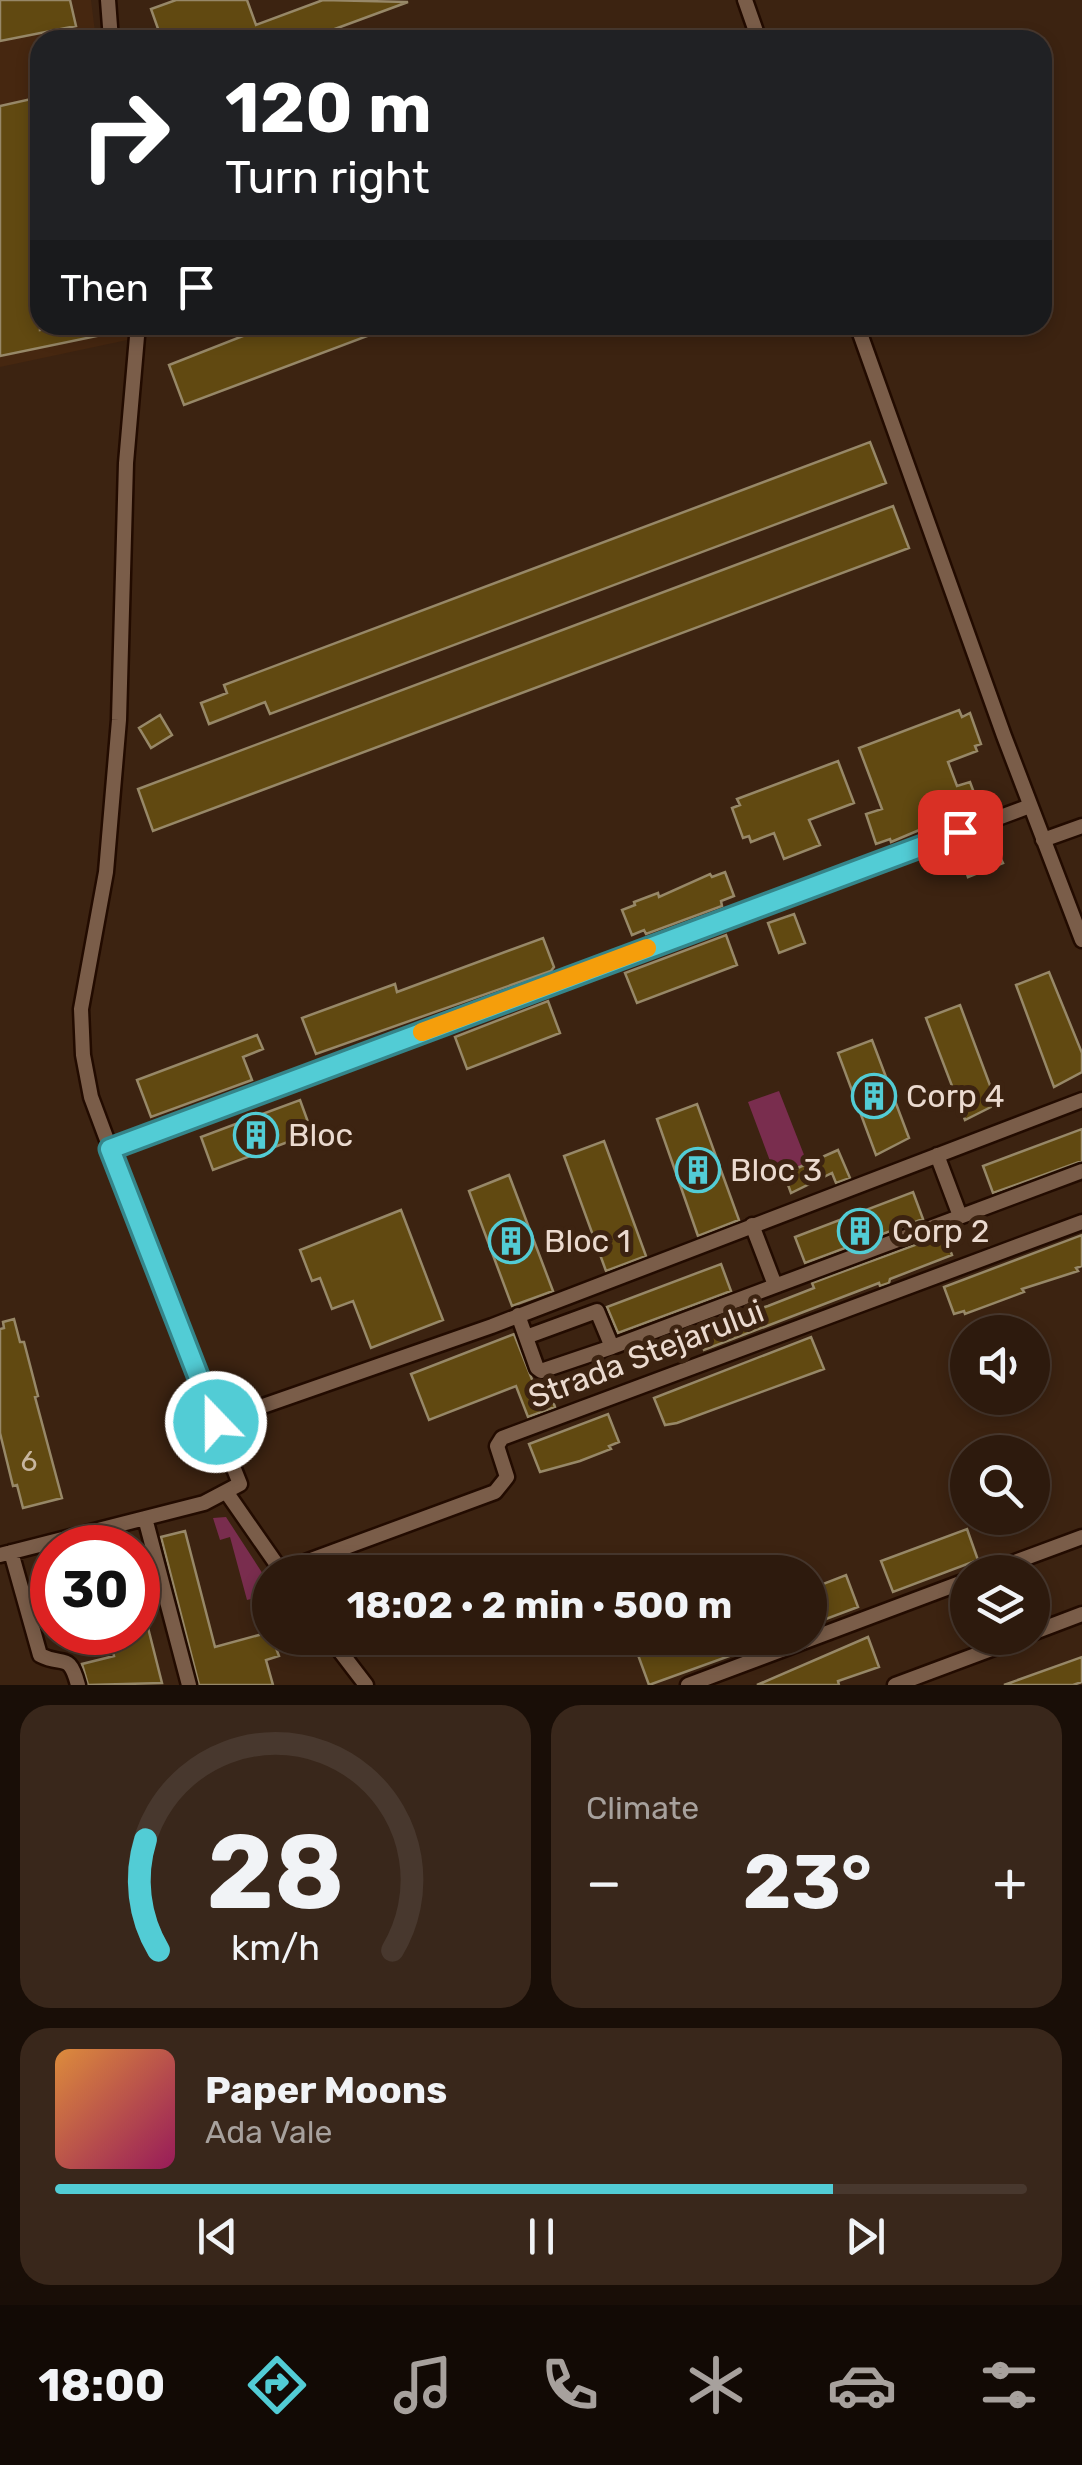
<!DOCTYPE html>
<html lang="en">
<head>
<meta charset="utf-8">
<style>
  :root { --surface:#2d1a0d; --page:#39271b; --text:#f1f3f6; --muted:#a7a19d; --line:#48382e; --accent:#52ccd5 }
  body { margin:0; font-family:Rubik,sans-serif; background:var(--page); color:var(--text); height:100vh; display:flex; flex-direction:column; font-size:38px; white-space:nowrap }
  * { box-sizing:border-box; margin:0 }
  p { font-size:32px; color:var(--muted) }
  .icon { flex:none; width:55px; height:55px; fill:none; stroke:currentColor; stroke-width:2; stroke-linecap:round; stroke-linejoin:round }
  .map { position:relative; height:1685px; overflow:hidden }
  .side { display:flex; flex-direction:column; gap:20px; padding:20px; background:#190e07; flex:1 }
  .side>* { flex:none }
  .guide { position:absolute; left:30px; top:30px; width:1022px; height:305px; border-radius:30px; box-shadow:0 5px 15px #0003,0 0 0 2px var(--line); background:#202124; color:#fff; overflow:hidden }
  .fabs { position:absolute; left:950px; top:1315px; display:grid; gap:20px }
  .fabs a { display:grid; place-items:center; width:100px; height:100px; border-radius:50%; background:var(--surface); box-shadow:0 5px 15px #0003,0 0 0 2px var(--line); font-size:50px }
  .speed { position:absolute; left:30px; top:1525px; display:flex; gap:20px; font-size:50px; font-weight:700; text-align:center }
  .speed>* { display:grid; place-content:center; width:130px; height:130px; border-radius:50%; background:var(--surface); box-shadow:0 5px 15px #0003,0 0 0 2px var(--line); line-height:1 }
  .speed .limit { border:15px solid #d22; background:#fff; color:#111 }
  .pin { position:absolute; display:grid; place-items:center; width:85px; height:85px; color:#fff; margin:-42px; border-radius:20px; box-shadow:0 5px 15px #0006 }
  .me { position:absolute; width:110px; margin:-55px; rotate:338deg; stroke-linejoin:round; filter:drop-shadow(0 0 8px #0008) }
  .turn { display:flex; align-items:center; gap:35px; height:210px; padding:0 30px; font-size:45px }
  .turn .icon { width:130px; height:130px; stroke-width:2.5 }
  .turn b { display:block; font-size:70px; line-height:85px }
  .then { display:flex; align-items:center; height:95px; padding:0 30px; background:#0003; gap:20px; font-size:38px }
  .big { font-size:75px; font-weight:700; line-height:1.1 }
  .side .tile { flex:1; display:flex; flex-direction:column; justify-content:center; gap:15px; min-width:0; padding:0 35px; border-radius:30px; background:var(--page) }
  .side .dial { align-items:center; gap:0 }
  .dial svg { height:260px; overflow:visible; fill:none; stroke:var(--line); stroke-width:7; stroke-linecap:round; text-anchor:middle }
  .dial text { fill:var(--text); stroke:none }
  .song { display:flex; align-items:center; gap:30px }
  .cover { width:120px; height:120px; border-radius:15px; background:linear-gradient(135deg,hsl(30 70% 55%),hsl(330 70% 35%)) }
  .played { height:10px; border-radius:5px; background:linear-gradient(90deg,var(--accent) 80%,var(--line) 80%) }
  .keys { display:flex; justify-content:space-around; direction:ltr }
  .heat { display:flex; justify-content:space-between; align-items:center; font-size:55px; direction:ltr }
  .side .tiles { flex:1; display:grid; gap:20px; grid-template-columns:1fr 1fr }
  .tile:last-child { grid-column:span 2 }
  .trip { position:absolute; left:252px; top:1555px; width:575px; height:100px; border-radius:50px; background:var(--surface); box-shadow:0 5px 15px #0003,0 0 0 2px var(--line); font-weight:700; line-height:100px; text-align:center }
  .dock { display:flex; height:160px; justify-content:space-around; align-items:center; background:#120a05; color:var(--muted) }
  .dock .icon { width:70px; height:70px }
  .dock .on { color:var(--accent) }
  .dock b { font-size:45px; color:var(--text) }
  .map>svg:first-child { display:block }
</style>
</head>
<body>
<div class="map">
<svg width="1082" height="1685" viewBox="0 0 1082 1685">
  <rect width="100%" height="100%" fill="#3c2311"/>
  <!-- built -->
  <path fill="#462710" d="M0,0H91L96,40H40V325H130L132,339L0,367Z"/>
  <!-- green -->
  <path fill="#792d4e" d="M779,1091L808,1165L776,1177L748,1102Z
    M226,1517L270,1585V1607L257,1611L251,1599L247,1600L230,1537L220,1540L213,1518Z"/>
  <!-- building -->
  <path fill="#614911" stroke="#978868" stroke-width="2.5" d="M0,0H70L76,26L0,41Z
    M176,0H247L256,25L323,0L408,2L305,40H162L151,9Z
    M40,97V330L65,325H121V331L0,356V106Z
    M271,325H394V326L184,405L169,365Z
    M870,442L886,483L270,714L265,702L209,724L201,703L227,693L224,685Z
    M893,506L909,548L153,831L138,789Z
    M959,710L962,717L970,713L981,744L975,746L977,751L948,762L957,786L970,782L979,806L966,811L967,814L944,823L943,820L891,842L890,839L876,844L866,814L882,809L859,748Z
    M160,715L172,735L151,748L139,728Z
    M838,761L854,803L809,820L820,845L784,859L774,833L751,842L749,836L743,838L732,808L740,805L737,799Z
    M991,839L1003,863L968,877L959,851L979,841Z
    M725,872L734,896L721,901L722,906L646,934L644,930L632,935L622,910L635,905L634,902L658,893L659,897L710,874L712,877Z
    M794,914L805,943L779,953L768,923Z
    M726,935L737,965L637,1003L625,973Z
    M543,938L554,967L551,971L316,1054L302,1018L395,984L397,992Z
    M1049,972L1082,1053V1072L1054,1087L1016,985Z
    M548,1001L560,1033L467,1069L455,1037Z
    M960,1005L997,1104L965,1120L926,1018Z
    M257,1035L263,1049L243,1057L252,1080L151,1117L137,1080Z
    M872,1040L909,1138L876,1155L838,1053Z
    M300,1100L312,1133L213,1170L201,1137Z
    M697,1104L739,1220L698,1236L657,1119Z
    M1082,1129V1161L993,1193L983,1166Z
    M604,1141L646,1256L606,1271L564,1156Z
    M838,1150L850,1178L836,1183L832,1173L791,1193L784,1174Z
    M509,1175L553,1291L512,1306L469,1191Z
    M913,1192L923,1219L805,1263L795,1237Z
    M401,1210L443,1320L371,1348L353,1301L332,1309L320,1278L312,1281L300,1250Z
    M1082,1235V1266L1076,1268L1078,1271L1022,1289L1024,1292L965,1314L964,1311L954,1314L944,1287Z
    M945,1237L952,1255L890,1279L889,1283L880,1286L879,1283L704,1350L695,1327L739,1311L740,1315L768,1306L814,1288L812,1283L931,1239L932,1242Z
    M721,1264L731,1291L618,1333L607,1307Z
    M14,1319L20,1342H24L38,1396L35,1397L62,1498L23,1508L17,1485L13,1486L0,1433V1329L4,1328L3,1322Z
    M514,1334L537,1392L548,1388L555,1407L528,1417L516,1386L429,1420L411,1374Z
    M811,1337L824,1369L677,1423L665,1425L654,1398Z
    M608,1414L619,1442L609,1446L611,1449L580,1461L540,1472L529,1444Z
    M967,1529L978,1560L893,1592L881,1561Z
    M185,1531L215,1647L270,1632L279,1656L266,1660L273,1685H199L161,1537Z
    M846,1575L858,1607L810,1625V1589Z
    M138,1604H142L162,1683L88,1685L82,1664L114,1656L108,1632H138Z
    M868,1637L879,1667L838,1681L839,1685H757Z
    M683,1638H729L735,1654L649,1685L638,1655Z
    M1082,1657V1682L1073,1685H1004Z"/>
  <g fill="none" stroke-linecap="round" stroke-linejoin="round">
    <defs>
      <path id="street" d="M108,0L111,40
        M745,0L759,40
        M857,325L1004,736L1082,940
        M1043,840L1082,826
        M110,1149L1030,806
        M937,1155L960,1216
        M752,1225L775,1285
        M518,1315L537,1368L541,1371L612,1347L597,1311L526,1337
        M612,1347L1082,1171
        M217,1422L492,1326L1082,1100
        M227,1493L282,1572
        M145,1518L189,1685
        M11,1552L40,1655C63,1667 69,1651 78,1685
        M0,1555L204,1503L240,1484L161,1285L91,1097L83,1055L81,1009L106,872L119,720L126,463L138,325
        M281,1571L495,1492L507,1477L497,1446L502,1438L1082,1222
        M988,1572L1082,1537
        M1032,1633L1082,1614
        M330,1638L366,1685
        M688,1685L968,1580
        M895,1685L1021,1638"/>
    </defs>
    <!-- street casing -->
    <use href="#street" stroke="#220b00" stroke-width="19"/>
    <!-- street -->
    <use href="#street" stroke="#7a5d49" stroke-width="14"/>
  </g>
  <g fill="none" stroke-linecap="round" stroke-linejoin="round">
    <defs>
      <path id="route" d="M216,1422L110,1149L960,832"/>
    </defs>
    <!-- route casing -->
    <use href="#route" stroke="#35858a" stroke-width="25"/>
    <!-- route -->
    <use href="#route" stroke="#52ccd5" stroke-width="18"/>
    <!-- slow -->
    <path stroke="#f59e0b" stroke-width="18" d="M422,1032L647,948"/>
  </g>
  <!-- icons -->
  <defs>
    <symbol id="building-ring" viewBox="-11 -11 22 22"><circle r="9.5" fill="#3c2311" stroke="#52ccd5" stroke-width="1.5"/><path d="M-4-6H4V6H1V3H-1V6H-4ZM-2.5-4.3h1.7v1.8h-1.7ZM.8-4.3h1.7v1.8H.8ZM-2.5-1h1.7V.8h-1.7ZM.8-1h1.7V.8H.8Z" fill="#52ccd5"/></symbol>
  </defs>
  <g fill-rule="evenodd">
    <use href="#building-ring" x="849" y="1071" width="50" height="50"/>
    <use href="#building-ring" x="231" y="1110" width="50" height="50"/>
    <use href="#building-ring" x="673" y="1145" width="50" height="50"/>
    <use href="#building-ring" x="835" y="1206" width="50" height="50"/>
    <use href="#building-ring" x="486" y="1216" width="50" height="50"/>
  </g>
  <g text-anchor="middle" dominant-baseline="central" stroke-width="10" stroke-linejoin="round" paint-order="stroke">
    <!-- number labels -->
    <g font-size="28" fill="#c8b6a0">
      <text x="29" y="1461">6</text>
    </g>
    <!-- poi labels -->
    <g font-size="32" fill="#ebdacf" stroke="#3c2311" text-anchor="start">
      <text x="906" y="1096">Corp 4</text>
      <text x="288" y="1135">Bloc</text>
      <text x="730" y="1170">Bloc 3</text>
      <text x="892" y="1231">Corp 2</text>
      <text x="544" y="1241">Bloc 1</text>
    </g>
    <!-- street labels -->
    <g font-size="32" fill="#ebdacf" stroke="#3c2311">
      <text transform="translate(646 1354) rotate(-21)">Strada Stejarului</text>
    </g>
  </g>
</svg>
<div class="fabs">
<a><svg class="icon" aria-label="sound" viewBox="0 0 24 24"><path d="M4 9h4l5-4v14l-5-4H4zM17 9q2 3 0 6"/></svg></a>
<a><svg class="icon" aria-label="search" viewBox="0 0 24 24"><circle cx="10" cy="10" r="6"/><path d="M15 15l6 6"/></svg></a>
<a><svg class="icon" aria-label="layers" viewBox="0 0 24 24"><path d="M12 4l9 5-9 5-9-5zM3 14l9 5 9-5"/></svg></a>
</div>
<div class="speed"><div class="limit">30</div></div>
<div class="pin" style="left:960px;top:832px;background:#d93025"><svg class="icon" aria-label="arrive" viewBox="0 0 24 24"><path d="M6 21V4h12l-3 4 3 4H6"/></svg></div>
<svg class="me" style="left:216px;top:1422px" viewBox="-20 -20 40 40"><circle r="17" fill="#52ccd5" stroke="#fff" stroke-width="3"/><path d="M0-11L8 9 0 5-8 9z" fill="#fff"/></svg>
<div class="trip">18:02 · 2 min · 500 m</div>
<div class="guide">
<div class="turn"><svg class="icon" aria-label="right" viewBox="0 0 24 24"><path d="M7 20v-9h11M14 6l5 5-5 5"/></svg><div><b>120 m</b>Turn right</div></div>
<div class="then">Then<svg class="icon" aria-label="arrive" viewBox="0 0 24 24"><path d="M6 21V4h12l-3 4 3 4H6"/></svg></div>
</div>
</div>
<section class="side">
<div class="tiles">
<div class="tile dial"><svg viewBox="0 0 100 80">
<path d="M14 69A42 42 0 1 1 86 69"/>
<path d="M14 69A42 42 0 0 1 10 35" stroke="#52ccd5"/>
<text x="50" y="56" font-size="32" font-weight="700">28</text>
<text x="50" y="72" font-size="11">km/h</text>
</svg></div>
<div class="tile"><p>Climate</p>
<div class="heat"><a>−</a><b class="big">23°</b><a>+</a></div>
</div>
<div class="tile">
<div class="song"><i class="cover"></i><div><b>Paper Moons</b><p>Ada Vale</p></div></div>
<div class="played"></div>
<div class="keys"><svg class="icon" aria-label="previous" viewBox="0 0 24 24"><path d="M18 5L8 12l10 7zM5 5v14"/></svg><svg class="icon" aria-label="pause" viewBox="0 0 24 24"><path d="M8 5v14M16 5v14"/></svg><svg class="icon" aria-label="next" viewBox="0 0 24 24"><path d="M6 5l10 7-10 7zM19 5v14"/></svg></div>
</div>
</div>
</section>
<nav class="dock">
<b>18:00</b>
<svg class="icon on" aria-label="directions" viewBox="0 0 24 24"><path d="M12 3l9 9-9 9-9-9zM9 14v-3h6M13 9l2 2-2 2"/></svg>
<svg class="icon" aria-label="music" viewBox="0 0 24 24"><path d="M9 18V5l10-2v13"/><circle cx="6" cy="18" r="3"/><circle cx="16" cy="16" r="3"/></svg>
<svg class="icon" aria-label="phone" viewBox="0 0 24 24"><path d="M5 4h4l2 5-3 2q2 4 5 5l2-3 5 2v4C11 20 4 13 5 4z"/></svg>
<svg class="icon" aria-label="climate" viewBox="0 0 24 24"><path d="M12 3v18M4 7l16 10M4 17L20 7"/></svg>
<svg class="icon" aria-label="car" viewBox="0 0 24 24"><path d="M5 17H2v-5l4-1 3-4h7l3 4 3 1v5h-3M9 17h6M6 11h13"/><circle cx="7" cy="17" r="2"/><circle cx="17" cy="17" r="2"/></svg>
<svg class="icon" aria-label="filters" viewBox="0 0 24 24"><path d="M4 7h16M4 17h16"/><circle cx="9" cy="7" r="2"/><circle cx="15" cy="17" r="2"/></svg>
</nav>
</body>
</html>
